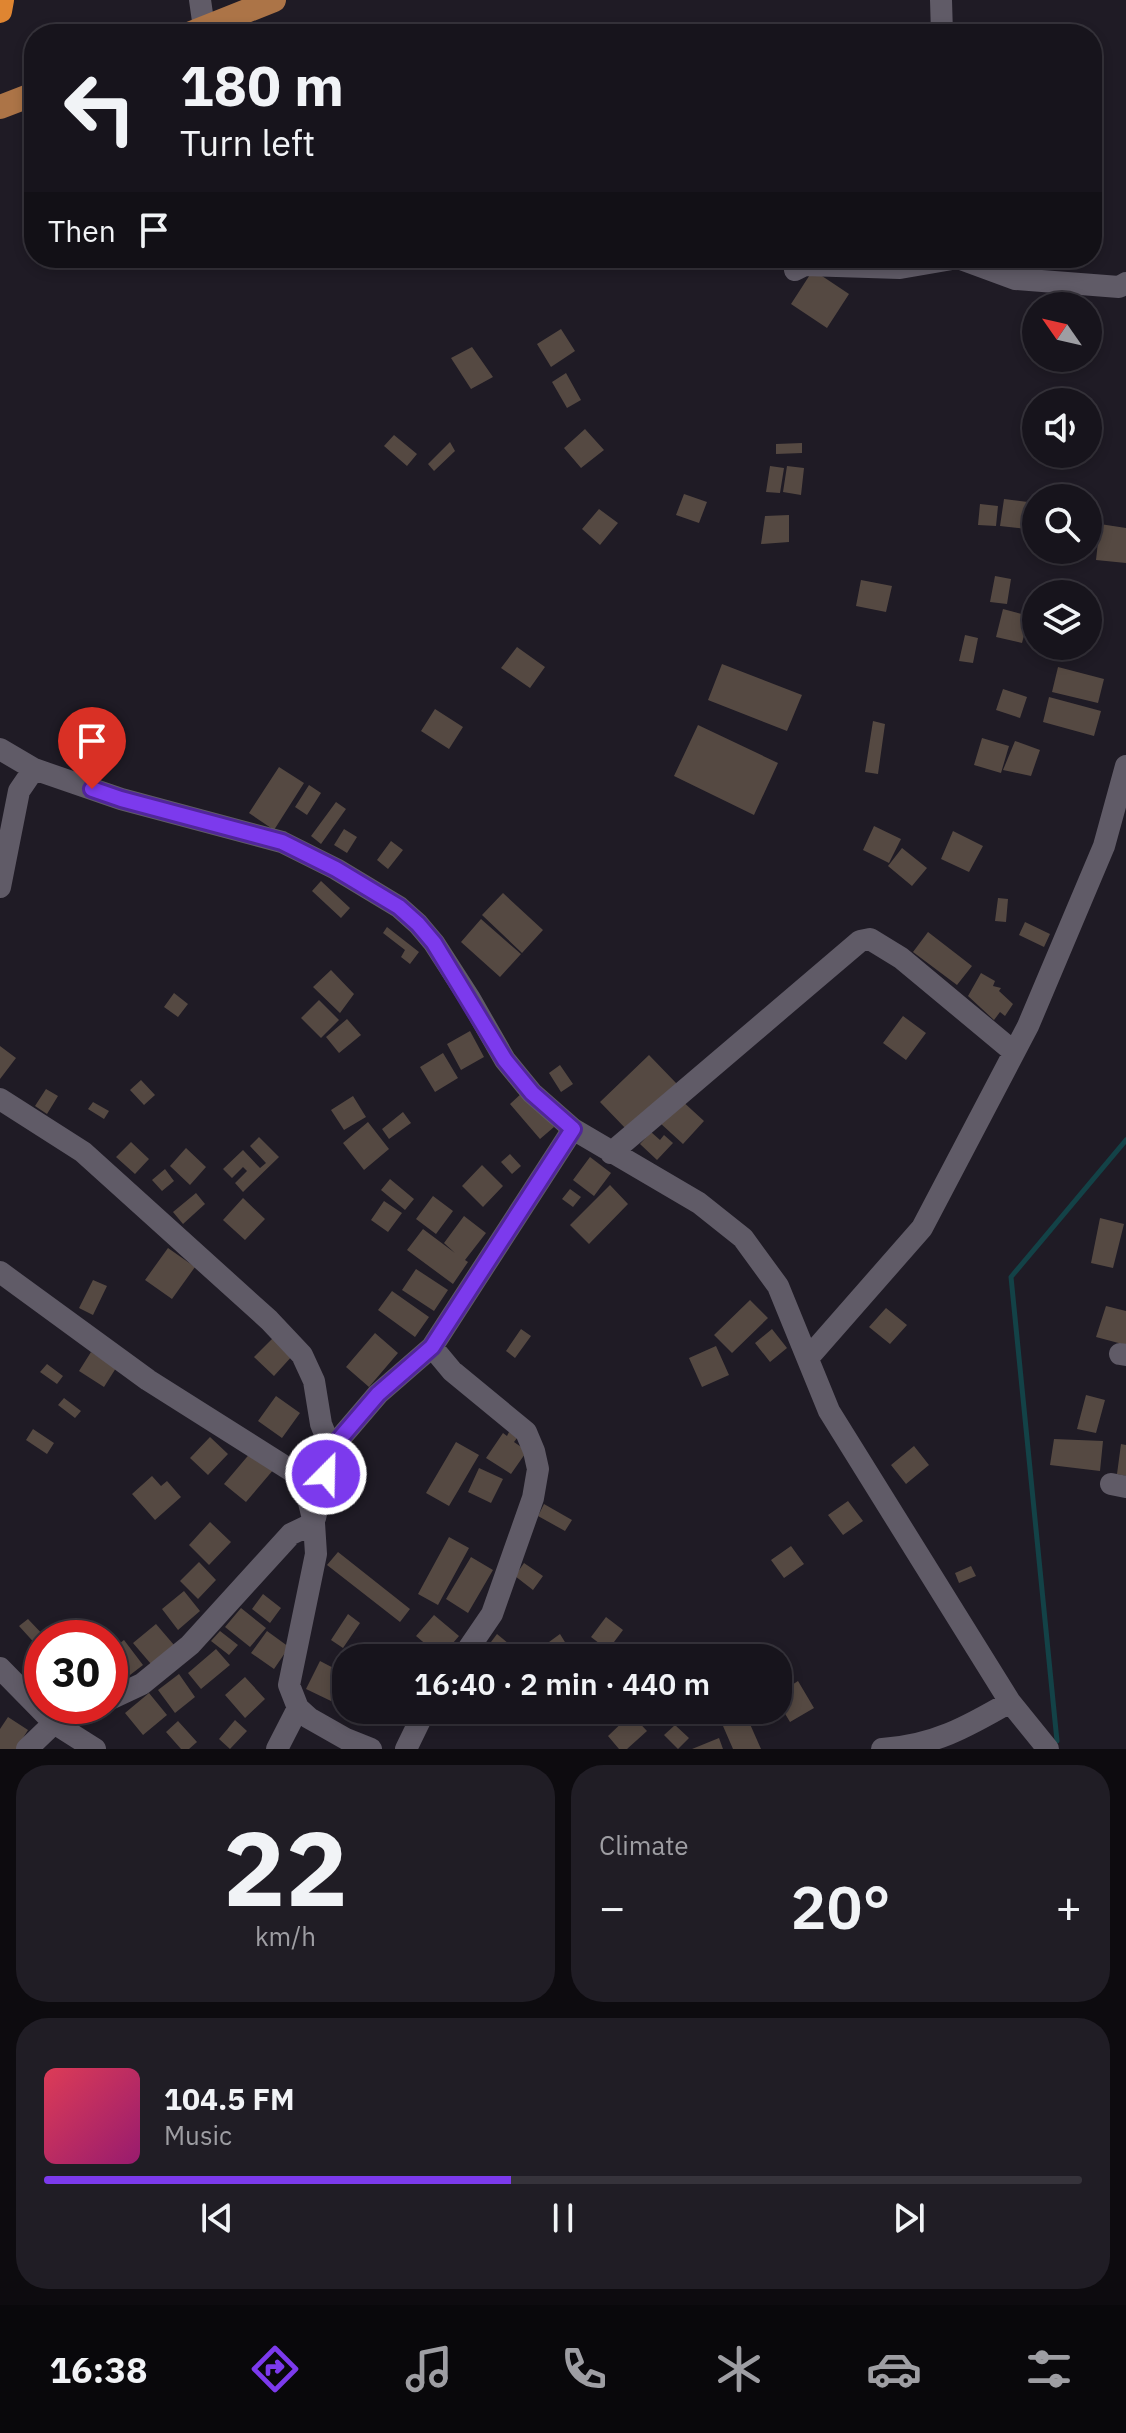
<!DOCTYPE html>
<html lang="en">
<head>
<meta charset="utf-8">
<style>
  :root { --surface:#17141c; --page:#201d25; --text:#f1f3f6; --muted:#9e9ea3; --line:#36333b; --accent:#7c3aed }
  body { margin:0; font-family:"IBM Plex Sans",sans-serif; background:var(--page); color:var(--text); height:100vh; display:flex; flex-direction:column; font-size:30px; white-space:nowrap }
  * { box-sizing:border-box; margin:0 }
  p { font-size:26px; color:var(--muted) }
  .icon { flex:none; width:44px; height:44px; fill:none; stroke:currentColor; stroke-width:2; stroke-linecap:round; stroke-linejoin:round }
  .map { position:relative; height:1749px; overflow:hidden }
  .details { display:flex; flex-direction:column; gap:16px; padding:16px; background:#0d0b0f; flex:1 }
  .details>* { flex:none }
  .top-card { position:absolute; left:24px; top:24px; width:1078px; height:244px; border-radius:32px; box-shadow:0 4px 12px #0003,0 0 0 2px var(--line); background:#17141c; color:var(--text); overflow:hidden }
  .needle { width:52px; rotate:304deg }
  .tools { position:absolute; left:1022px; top:292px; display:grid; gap:16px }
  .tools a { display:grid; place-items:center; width:80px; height:80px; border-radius:50%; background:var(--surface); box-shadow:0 4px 12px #0003,0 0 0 2px var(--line); font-size:40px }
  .speed { position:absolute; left:24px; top:1620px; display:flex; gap:16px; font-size:40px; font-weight:700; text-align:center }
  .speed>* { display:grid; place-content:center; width:104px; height:104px; border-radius:50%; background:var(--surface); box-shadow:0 4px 12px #0003,0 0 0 2px var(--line); line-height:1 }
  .speed .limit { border:12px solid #d22; background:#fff; color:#111 }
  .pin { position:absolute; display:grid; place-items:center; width:68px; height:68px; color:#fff; margin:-82px -34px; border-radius:50% 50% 50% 0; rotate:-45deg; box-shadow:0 0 8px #0007 }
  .pin .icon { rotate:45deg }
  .me { position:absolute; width:88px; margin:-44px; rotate:23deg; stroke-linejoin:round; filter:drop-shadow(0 0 6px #0008) }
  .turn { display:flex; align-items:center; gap:28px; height:168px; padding:0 24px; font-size:36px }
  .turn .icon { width:104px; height:104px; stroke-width:2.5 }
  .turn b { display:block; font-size:56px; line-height:68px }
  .then { display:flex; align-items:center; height:76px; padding:0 24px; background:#0003; gap:16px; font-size:30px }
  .big { font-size:60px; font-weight:600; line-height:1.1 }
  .details .widget { flex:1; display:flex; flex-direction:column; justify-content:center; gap:12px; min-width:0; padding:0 28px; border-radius:32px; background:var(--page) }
  .details .dial { align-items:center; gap:0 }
  .dial b { font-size:104px; line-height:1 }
  .song { display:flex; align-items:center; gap:24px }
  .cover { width:96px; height:96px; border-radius:12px; background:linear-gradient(135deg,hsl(350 70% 55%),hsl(320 70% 35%)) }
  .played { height:8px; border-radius:4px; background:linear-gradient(90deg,var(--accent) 45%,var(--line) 45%) }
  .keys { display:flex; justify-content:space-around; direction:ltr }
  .heat { display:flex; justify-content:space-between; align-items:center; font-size:44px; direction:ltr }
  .details .tiles { flex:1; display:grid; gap:16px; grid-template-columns:1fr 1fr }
  .widget:last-child { grid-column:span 2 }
  .trip { position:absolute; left:332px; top:1644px; width:460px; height:80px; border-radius:32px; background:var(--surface); box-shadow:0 4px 12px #0003,0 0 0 2px var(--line); font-weight:600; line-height:80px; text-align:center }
  .tab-bar { display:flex; height:128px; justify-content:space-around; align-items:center; background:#09080b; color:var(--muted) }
  .tab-bar .icon { width:56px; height:56px }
  .tab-bar .on { color:var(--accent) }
  .tab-bar b { font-size:36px; color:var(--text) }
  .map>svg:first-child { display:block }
</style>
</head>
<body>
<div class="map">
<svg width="1126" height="1749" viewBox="0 0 1126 1749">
  <rect width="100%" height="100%" fill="#1f1b25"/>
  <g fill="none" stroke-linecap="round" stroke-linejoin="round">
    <!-- stream -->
    <path stroke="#134247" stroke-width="5" d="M1057,1741L1011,1277L1126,1140"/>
  </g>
  <!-- building -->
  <path fill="#554942" d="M813,270L849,294L827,328L791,304Z
    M561,329L575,351L551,367L537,344Z
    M472,347L493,377L471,389L451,358Z
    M566,373L581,400L567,408L552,382Z
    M585,429L604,450L581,468L564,448Z
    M394,435L417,454L407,466L384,446Z
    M450,442L455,451L434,471L428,464Z
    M802,443V453L776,454V444Z
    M770,466L784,468L780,493L766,492Z
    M787,466L804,468L801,495L783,492Z
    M684,494L707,502L699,523L676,515Z
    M1004,499L1036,503L1035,530L1000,526Z
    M980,504L998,506L996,526L978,525Z
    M599,509L618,523L600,545L582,529Z
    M789,515V542L761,544L765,516Z
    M1100,524L1126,528V563L1096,560Z
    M995,576L1011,579L1007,604L990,602Z
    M861,580L892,586L886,612L856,606Z
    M1003,609L1029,616L1022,643L996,637Z
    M965,635L978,638L973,663L959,661Z
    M517,647L545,667L530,688L501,668Z
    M722,664L802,695L787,731L708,700Z
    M1058,667L1104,679L1098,703L1052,692Z
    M1003,689L1027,697L1020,718L996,710Z
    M1049,697L1101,711L1094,736L1043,722Z
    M435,709L463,727L449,749L421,731Z
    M873,721L885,724L878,774L865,772Z
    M698,725L778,763L754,815L674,776Z
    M982,738L1009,746L1001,773L974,765Z
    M1015,741L1040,750L1031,776L1003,770Z
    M279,767L304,783L274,830L249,813Z
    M309,785L321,793L307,815L295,807Z
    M336,802L346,809L321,844L311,836Z
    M874,826L901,839L889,863L863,850Z
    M344,829L357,837L347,853L334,845Z
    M953,831L983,846L969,872L941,859Z
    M391,841L403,850L388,869L377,860Z
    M902,848L927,868L912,886L888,866Z
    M321,881L350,908L341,918L312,891Z
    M503,893L543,930L522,953L482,915Z
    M998,898L1008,899L1006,922L995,921Z
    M481,919L521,954L500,977L461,942Z
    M1025,922L1050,934L1044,947L1019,935Z
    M387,927L419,952L410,964L401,957L405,950L383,933Z
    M928,932L972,966L957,985L913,952Z
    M331,970L354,994L340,1013L313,987Z
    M981,973L995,981L993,986L1001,988L999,991L1013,1004L1005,1016L1000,1012L994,1020L968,996Z
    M174,993L188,1004L178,1017L164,1007Z
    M319,1000L339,1020L321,1038L301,1018Z
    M903,1016L926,1033L906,1060L883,1043Z
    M347,1019L361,1035L339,1053L326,1037Z
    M470,1031L484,1057L461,1070L447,1044Z
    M0,1046L16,1058L0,1079Z
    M443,1053L458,1078L435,1092L420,1067Z
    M649,1055L677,1084L628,1131L600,1102Z
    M560,1065L573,1084L561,1092L549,1073Z
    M141,1080L155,1095L144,1105L130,1090Z
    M46,1089L58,1096L47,1114L35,1106Z
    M523,1092L554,1127L540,1139L510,1104Z
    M353,1096L366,1117L344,1130L331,1110Z
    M680,1099L704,1121L683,1144L659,1122Z
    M93,1102L109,1111L104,1119L88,1109Z
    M403,1112L411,1123L389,1139L382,1129Z
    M368,1122L389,1149L364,1170L343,1143Z
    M651,1132L660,1140L664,1135L673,1143L657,1160L640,1144Z
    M259,1137L279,1157L243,1192L235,1183L247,1171L243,1167L232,1178L223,1169L243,1150L260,1168L266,1163L250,1146Z
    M131,1142L149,1159L135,1174L116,1157Z
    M186,1148L206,1167L190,1185L170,1166Z
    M510,1154L521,1166L512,1174L501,1162Z
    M590,1157L611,1173L594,1196L573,1180Z
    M482,1165L503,1186L483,1207L462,1186Z
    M165,1169L174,1181L162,1191L152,1180Z
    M390,1179L414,1199L405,1210L381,1190Z
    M610,1185L628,1204L589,1244L570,1225Z
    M570,1189L581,1197L573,1207L562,1199Z
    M196,1193L205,1204L183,1224L173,1212Z
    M433,1196L453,1211L436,1234L416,1219Z
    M243,1198L265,1219L245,1240L223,1220Z
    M384,1201L402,1213L388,1232L371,1220Z
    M464,1216L486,1233L465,1260L468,1262L453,1284L407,1250L423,1229L455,1253L444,1243Z
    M1100,1218L1124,1224L1113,1268L1091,1263Z
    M168,1248L195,1267L172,1299L145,1280Z
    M416,1269L448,1290L434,1311L402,1290Z
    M93,1280L107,1286L93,1315L79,1308Z
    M392,1291L429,1317L415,1337L378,1310Z
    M750,1300L768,1318L732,1353L714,1335Z
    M1106,1306L1126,1311V1345L1096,1337Z
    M886,1308L907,1325L890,1344L869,1327Z
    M521,1329L531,1336L515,1358L506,1351Z
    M772,1329L787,1348L770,1362L755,1343Z
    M375,1333L398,1353L369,1387L346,1367Z
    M274,1337L293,1355L274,1376L254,1357Z
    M716,1346L729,1375L702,1387L689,1358Z
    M91,1352L116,1368L104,1387L79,1371Z
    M47,1364L63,1376L57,1384L40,1372Z
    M1086,1395L1105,1400L1096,1433L1077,1429Z
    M276,1396L300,1413L282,1438L258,1421Z
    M64,1398L81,1411L75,1418L58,1405Z
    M33,1429L54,1443L47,1454L26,1440Z
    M509,1432L517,1438L514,1442L527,1451L511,1474L486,1458L503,1433L507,1436Z
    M210,1437L228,1454L208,1475L190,1458Z
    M1054,1439L1103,1441L1100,1471L1050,1465Z
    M456,1442L479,1455L449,1506L426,1493Z
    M1121,1444L1126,1445V1476L1117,1474Z
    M914,1446L929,1465L906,1484L891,1465Z
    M252,1451L274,1469L246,1502L224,1484Z
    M479,1468L503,1479L491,1503L468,1492Z
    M152,1476L161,1486L167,1481L181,1497L155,1520L132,1494Z
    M848,1501L863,1521L843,1535L828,1515Z
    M544,1504L572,1520L565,1531L538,1516Z
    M210,1522L231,1542L209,1565L189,1545Z
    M449,1537L469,1548L438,1605L418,1594Z
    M791,1546L804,1564L784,1578L771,1560Z
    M338,1552L410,1609L400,1622L327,1565Z
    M471,1557L493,1570L468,1613L446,1599Z
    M199,1562L216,1580L198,1599L180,1581Z
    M524,1563L543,1576L533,1590L515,1576Z
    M971,1566L976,1576L959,1583L955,1573Z
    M184,1591L200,1611L178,1630L162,1609Z
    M263,1594L281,1608L270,1623L252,1609Z
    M241,1608L266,1628L250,1647L225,1627Z
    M348,1614L360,1623L343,1648L331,1640Z
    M434,1615L459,1636L441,1657L416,1636Z
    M606,1617L623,1630L608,1650L591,1637Z
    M28,1619L46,1638H42V1645L39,1648L19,1626Z
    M156,1624L174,1645L151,1664L133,1643Z
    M220,1631L238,1645L229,1655L211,1641Z
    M267,1631L289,1647L274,1669L251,1653Z
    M497,1634L514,1648L506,1658H479Z
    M560,1634L568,1647L557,1654L549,1642Z
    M124,1640L143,1665L130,1675L111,1650Z
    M528,1642L549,1658H516Z
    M401,1644L416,1658H395L392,1655Z
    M216,1649L230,1665L201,1689L188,1673Z
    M320,1661L345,1674L331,1701L306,1689Z
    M179,1674L195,1697L175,1713L158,1690Z
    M245,1677L265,1699L245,1718L225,1695Z
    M798,1681L814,1708L790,1722L778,1702V1694Z
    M149,1693L167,1715L143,1735L125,1713Z
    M443,1710H476L461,1726Z
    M631,1714L647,1731L627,1749H619L608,1736Z
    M746,1715L761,1749H733L723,1726Z
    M8,1717L28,1730L16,1749H0V1729Z
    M235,1720L247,1731L230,1749L219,1739Z
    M178,1721L197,1742L189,1749H181L166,1732Z
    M675,1725L689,1738L678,1749L664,1735Z
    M719,1738L723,1749H692Z"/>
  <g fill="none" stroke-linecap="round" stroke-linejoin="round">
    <!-- minor -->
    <path stroke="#605b67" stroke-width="22" d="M200,0L204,28
      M941,0L942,34
      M795,270L805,265L900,268L958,258L1015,279L1119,287L1126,283
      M0,749L34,769L121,799L282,842L336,869L399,907L418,924L434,943L470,999L505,1060L532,1093L573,1129L699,1203L743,1238L778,1286L829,1411L1010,1702L1048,1749
      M0,887L19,791L34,769
      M0,1099L83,1152L269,1320L302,1355L314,1381L321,1424L331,1449L303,1478
      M611,1153L860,941L870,939L901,958L1014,1052
      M0,1272L148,1380L303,1478L314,1523
      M1120,1354L1126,1355
      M808,1358L922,1228L1028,1026L1104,846L1126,766
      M1111,1484L1126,1487
      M315,1518L331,1449L378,1394L432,1347
      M462,1658L492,1614L533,1498L538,1469L534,1451L526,1432L452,1371L432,1347L573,1129
      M0,1668L54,1723L95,1749
      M110,1699L142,1684L190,1645L291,1534L314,1523L316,1554L289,1685L298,1708L309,1718L346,1739L371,1749
      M27,1749L54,1723L93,1706
      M277,1749L298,1708
      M406,1749L425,1710
      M882,1749C933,1746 967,1727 1010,1702"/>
    <!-- major -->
    <path stroke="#ac7447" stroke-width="24" d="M189,34L274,0
      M0,107L34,94"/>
    <!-- highway -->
    <path stroke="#df8531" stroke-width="24" d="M0,11L2,0"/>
  </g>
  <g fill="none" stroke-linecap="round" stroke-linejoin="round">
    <defs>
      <path id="route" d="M92,789L121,799L282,842L336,869L399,907L418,924L434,943L505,1060L532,1093L573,1129L432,1347L378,1394L331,1449L326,1474"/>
    </defs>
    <!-- route casing -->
    <use href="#route" stroke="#51269a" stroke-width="20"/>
    <!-- route -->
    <use href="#route" stroke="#7c3aed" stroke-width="14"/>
  </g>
</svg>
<div class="tools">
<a><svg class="needle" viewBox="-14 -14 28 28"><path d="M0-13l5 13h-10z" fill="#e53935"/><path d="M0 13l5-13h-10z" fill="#9e9ea3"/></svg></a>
<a><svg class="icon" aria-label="sound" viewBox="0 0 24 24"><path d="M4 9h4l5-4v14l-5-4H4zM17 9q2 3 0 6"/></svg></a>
<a><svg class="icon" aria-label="search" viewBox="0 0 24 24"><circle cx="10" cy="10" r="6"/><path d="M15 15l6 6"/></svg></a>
<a><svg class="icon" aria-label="layers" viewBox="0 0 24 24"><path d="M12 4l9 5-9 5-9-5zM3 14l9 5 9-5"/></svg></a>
</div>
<div class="speed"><div class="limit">30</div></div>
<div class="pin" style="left:92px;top:789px;background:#d93025"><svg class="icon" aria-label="arrive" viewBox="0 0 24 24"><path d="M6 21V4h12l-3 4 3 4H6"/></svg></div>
<svg class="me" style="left:326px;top:1474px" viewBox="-20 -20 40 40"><circle r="17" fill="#7c3aed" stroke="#fff" stroke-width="3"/><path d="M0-11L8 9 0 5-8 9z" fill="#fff"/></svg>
<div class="trip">16:40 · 2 min · 440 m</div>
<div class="top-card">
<div class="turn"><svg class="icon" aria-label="left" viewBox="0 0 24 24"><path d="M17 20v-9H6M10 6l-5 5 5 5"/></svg><div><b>180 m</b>Turn left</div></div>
<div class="then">Then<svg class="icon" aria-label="arrive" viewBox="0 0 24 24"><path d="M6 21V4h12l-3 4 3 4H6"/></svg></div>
</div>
</div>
<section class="details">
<div class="tiles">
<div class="widget dial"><b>22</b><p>km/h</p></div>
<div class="widget"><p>Climate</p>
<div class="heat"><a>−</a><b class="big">20°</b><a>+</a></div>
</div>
<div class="widget">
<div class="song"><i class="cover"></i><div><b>104.5 FM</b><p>Music</p></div></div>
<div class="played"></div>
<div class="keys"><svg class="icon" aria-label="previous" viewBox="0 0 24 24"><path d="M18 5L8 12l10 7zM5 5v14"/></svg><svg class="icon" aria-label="pause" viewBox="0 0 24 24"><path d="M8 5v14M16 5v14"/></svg><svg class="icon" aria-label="next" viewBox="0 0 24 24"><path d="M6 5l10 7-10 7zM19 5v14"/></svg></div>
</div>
</div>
</section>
<nav class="tab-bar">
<b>16:38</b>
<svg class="icon on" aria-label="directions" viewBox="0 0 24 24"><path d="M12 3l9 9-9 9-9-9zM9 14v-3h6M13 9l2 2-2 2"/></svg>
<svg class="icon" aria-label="music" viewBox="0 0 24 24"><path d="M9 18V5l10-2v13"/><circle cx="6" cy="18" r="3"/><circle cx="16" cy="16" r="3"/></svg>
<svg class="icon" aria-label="phone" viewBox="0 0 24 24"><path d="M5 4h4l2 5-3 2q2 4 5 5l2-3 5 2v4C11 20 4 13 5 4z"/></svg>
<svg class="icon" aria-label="climate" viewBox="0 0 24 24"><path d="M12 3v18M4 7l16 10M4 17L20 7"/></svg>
<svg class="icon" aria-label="car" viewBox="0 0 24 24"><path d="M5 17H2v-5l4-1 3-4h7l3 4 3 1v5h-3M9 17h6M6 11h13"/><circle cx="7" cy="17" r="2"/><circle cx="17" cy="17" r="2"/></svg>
<svg class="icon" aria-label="filters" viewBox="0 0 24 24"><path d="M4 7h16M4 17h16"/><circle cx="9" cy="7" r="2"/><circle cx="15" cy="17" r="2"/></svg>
</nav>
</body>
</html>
